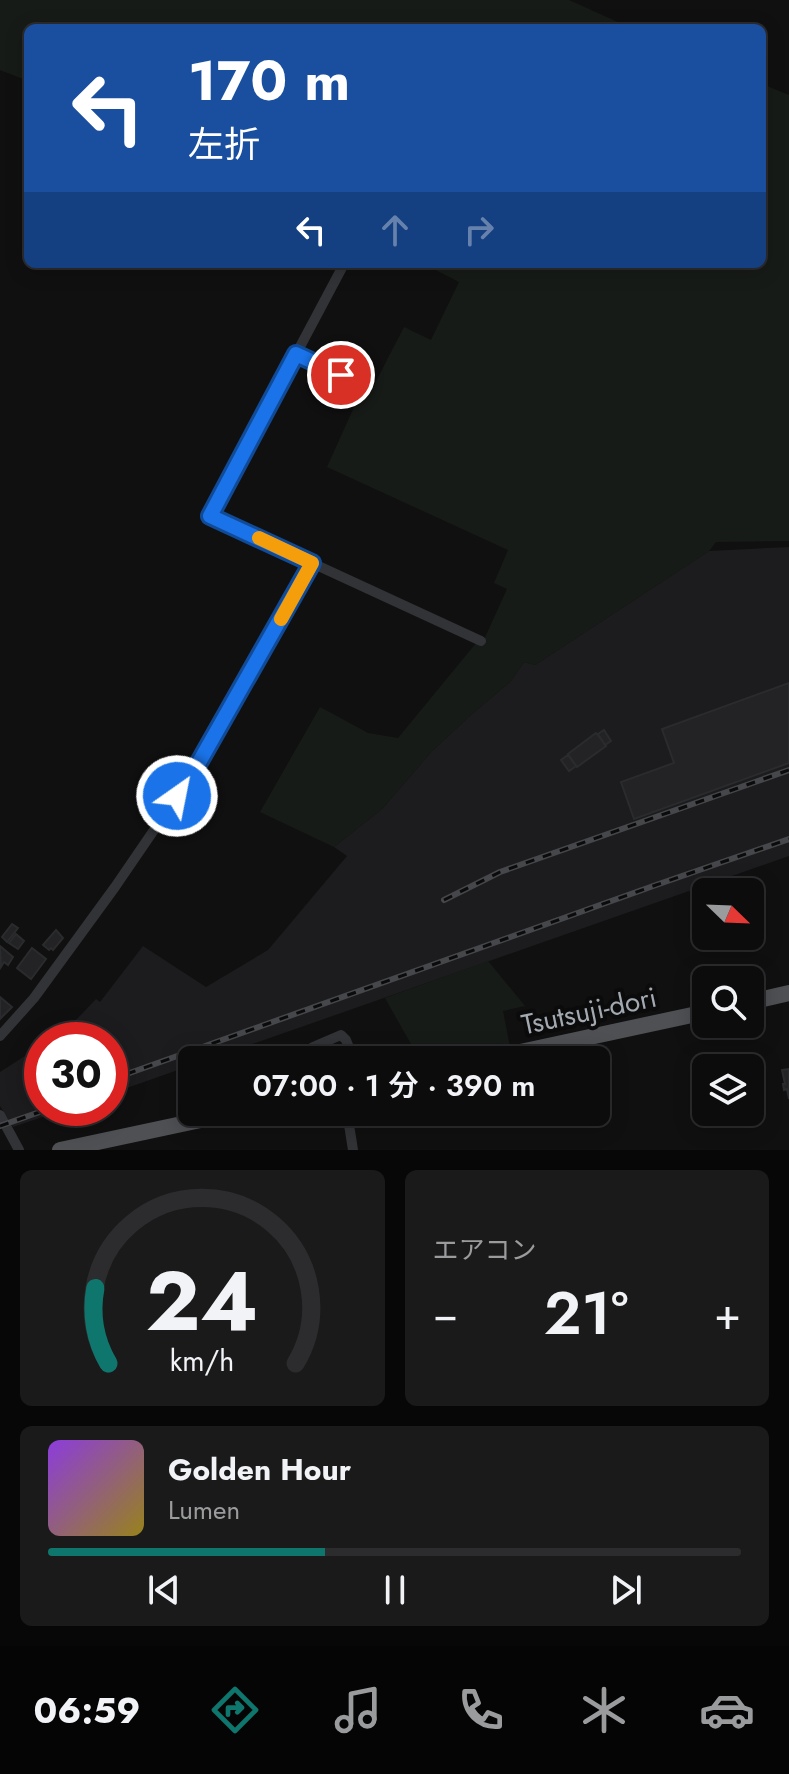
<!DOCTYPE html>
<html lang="ja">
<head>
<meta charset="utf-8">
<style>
  :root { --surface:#0c0c0d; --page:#1a1a1b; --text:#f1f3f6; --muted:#9a9b9d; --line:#2c2c2e; --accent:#0f766e }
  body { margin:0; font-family:Jost,"Noto Sans JP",sans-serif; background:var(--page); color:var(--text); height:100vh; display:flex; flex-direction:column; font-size:30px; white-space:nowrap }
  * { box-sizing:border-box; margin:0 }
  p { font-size:26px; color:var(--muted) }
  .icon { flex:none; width:44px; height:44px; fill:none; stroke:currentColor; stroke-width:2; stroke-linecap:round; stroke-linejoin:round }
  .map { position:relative; height:1150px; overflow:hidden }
  .details { display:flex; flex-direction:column; gap:20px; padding:20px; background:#070707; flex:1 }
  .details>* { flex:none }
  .hud { position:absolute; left:24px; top:24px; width:742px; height:244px; border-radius:12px; box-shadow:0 4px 20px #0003,0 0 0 2px var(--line); background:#1a4fa0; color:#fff; overflow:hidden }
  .needle { width:52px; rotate:113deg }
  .fabs { position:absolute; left:692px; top:878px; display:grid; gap:16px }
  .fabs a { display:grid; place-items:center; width:72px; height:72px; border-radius:12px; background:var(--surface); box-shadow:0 4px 20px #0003,0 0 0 2px var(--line); font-size:40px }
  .speed { position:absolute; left:24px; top:1022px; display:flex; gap:16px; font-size:40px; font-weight:700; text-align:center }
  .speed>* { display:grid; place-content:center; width:104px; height:104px; border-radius:50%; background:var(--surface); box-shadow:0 4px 20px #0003,0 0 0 2px var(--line); line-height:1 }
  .speed .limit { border:12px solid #d22; background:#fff; color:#111 }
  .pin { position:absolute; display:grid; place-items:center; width:68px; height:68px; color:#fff; margin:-34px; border:4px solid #fff; border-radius:50%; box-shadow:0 2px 8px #0007 }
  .me { position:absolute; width:88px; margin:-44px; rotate:33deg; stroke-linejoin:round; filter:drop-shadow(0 0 6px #0008) }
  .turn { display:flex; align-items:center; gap:28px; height:168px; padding:0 32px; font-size:36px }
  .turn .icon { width:104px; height:104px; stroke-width:2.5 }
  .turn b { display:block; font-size:56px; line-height:68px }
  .lanes { display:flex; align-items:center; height:76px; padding:0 32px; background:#0003; justify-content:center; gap:40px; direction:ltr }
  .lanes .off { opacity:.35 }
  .big { font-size:60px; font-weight:600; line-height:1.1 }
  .details .widget { flex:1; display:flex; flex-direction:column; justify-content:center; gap:12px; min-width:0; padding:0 28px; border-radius:12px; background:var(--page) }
  .details .dial { align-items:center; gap:0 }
  .dial svg { height:208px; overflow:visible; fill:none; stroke:var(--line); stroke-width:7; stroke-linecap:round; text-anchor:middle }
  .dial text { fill:var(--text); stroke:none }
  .song { display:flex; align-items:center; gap:24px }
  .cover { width:96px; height:96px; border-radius:12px; background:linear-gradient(135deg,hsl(270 70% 55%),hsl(50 70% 35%)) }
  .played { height:8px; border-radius:4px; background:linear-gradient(90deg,var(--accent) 40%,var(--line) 40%) }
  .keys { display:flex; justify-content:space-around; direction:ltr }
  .heat { display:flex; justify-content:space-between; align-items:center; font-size:44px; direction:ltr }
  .details .tiles { flex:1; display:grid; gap:20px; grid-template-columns:1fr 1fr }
  .widget:last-child { grid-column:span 2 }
  .trip { position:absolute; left:178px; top:1046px; width:432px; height:80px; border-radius:12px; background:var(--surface); box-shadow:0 4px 20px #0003,0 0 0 2px var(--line); font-weight:600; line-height:80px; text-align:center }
  .dock { display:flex; height:128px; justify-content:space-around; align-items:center; background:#050505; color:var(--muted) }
  .dock .icon { width:56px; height:56px }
  .dock .active { color:var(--accent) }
  .dock b { font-size:36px; color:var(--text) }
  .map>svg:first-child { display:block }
</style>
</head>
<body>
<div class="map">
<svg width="789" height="1150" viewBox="0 0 789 1150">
  <rect width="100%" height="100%" fill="#101011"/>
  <!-- built -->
  <path fill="#1c1c1e" d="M789,547V856L207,1060H192V1065L110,1094V1040H51L76,1020L96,999L100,1002L143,946L206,987L268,950L347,856L334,847L382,809L432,751L473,713L510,682L524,662L535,665L709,551Z
    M42,1045V1108H69L13,1127L0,1106V1072Z"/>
  <!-- green -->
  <path fill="#171b17" d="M0,0H569L631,28H28V81L0,70Z
    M762,84L789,95V541L716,542L709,551L535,665L524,662L510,682L473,713L432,751L382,809L334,847L260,812L320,707L368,733L398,738L477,642L482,644L507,589L494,583L508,550L327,467L364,385L372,389L404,327L431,340L459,282L424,264H762Z
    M488,961L525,1006L503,1011L510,1047L452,1060H420L385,998Z"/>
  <!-- building -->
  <path fill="#232325" stroke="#2a2b2d" stroke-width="2" d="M789,683V763L634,819L621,782L674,763L662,729Z
    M604,730L611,741L605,745L598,734Z
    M596,733L606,746L577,767L568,754Z
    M568,755L576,766L569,771L561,760Z
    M12,924L18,928L7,942L2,937Z
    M56,930L63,938L53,950L51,948L49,950L43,945Z
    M16,934L24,941L18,949L9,943Z
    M0,946L13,957L8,965L4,962L1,967Z
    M32,948L46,959L31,979L17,968Z
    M0,997L12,1007L0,1019Z
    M789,1069V1099L787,1089L784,1090L783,1084H785L782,1070Z"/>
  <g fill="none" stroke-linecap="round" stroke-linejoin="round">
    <!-- street -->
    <path stroke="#323336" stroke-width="10" d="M344,264L210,516L481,641
      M296,354L364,385
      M0,1036L34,998L115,887L193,773L312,563
      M316,1060L313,1047L341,1035L346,1040L354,1060
      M347,1112L353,1150
      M0,1115L19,1150"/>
    <!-- primary -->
    <path stroke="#4e5054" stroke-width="16" d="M750,1002L789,993
      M483,1060L706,1012
      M60,1150L238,1112"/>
    <defs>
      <path id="rail" d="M444,900L500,872L789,770
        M110,1080L656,885L789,839
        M0,1126L51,1108"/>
    </defs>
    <!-- rail casing -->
    <use href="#rail" stroke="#45474a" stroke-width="6"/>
    <!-- rail -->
    <use href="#rail" stroke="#0b0b0c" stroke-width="3" stroke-dasharray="9" stroke-linecap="butt"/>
  </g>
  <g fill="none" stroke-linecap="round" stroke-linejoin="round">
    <defs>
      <path id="route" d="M177,796L193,773L312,563L210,516L296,354L341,375"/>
    </defs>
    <!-- route casing -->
    <use href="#route" stroke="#114b97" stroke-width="20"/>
    <!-- route -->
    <use href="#route" stroke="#1a73e8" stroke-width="14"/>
    <!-- slow -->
    <path stroke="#f59e0b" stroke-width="14" d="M259,538L312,563L281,619"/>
  </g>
  <g text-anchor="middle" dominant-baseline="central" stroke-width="8" stroke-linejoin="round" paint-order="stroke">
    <!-- street labels -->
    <g font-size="28" fill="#a3a9b0" stroke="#0b0b0c">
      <text transform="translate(589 1011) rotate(-12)">Tsutsuji-dori</text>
    </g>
  </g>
</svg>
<div class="fabs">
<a><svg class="needle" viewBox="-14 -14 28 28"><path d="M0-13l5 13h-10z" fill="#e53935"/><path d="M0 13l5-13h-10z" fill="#9a9b9d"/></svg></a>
<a><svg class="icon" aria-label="search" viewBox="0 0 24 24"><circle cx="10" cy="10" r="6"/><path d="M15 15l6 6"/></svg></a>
<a><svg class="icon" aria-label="layers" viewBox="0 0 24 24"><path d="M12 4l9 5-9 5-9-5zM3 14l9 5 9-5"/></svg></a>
</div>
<div class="speed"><div class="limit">30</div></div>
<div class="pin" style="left:341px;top:375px;background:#d93025"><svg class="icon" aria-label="arrive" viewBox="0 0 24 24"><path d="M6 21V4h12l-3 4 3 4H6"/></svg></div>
<svg class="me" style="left:177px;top:796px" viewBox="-20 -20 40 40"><circle r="17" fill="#1a73e8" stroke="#fff" stroke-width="3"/><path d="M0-11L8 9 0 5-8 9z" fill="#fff"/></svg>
<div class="trip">07:00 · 1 分 · 390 m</div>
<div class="hud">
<div class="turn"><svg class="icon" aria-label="left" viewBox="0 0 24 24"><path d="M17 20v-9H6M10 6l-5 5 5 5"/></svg><div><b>170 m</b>左折</div></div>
<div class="lanes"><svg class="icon" aria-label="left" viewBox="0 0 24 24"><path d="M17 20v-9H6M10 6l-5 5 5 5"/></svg><svg class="icon off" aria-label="ahead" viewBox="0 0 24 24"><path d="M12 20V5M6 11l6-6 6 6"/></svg><svg class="icon off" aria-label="right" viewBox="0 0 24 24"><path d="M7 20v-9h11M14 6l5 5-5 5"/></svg></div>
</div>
</div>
<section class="details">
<div class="tiles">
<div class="widget dial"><svg viewBox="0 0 100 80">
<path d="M14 69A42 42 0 1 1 86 69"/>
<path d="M14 69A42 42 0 0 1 9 40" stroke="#0f766e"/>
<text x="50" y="56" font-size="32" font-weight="700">24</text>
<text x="50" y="72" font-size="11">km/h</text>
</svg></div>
<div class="widget"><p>エアコン</p>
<div class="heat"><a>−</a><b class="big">21°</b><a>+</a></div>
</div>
<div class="widget">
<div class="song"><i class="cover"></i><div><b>Golden Hour</b><p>Lumen</p></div></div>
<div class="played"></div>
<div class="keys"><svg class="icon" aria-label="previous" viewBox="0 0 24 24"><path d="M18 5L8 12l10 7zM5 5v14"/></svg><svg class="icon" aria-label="pause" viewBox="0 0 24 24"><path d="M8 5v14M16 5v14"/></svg><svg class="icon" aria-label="next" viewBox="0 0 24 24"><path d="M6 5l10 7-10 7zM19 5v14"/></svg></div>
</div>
</div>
</section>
<nav class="dock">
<b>06:59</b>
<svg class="icon active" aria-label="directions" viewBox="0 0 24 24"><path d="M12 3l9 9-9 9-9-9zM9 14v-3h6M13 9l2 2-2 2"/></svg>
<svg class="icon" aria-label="music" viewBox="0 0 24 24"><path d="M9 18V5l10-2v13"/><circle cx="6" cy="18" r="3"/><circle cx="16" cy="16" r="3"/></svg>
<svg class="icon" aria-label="phone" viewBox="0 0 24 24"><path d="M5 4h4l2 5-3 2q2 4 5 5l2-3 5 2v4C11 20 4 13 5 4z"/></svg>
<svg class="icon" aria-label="climate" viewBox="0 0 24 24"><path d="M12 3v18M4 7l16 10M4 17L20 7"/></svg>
<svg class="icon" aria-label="car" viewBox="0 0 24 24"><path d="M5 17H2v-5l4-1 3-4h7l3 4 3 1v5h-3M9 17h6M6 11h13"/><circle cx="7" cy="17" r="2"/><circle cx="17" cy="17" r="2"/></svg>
</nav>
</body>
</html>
